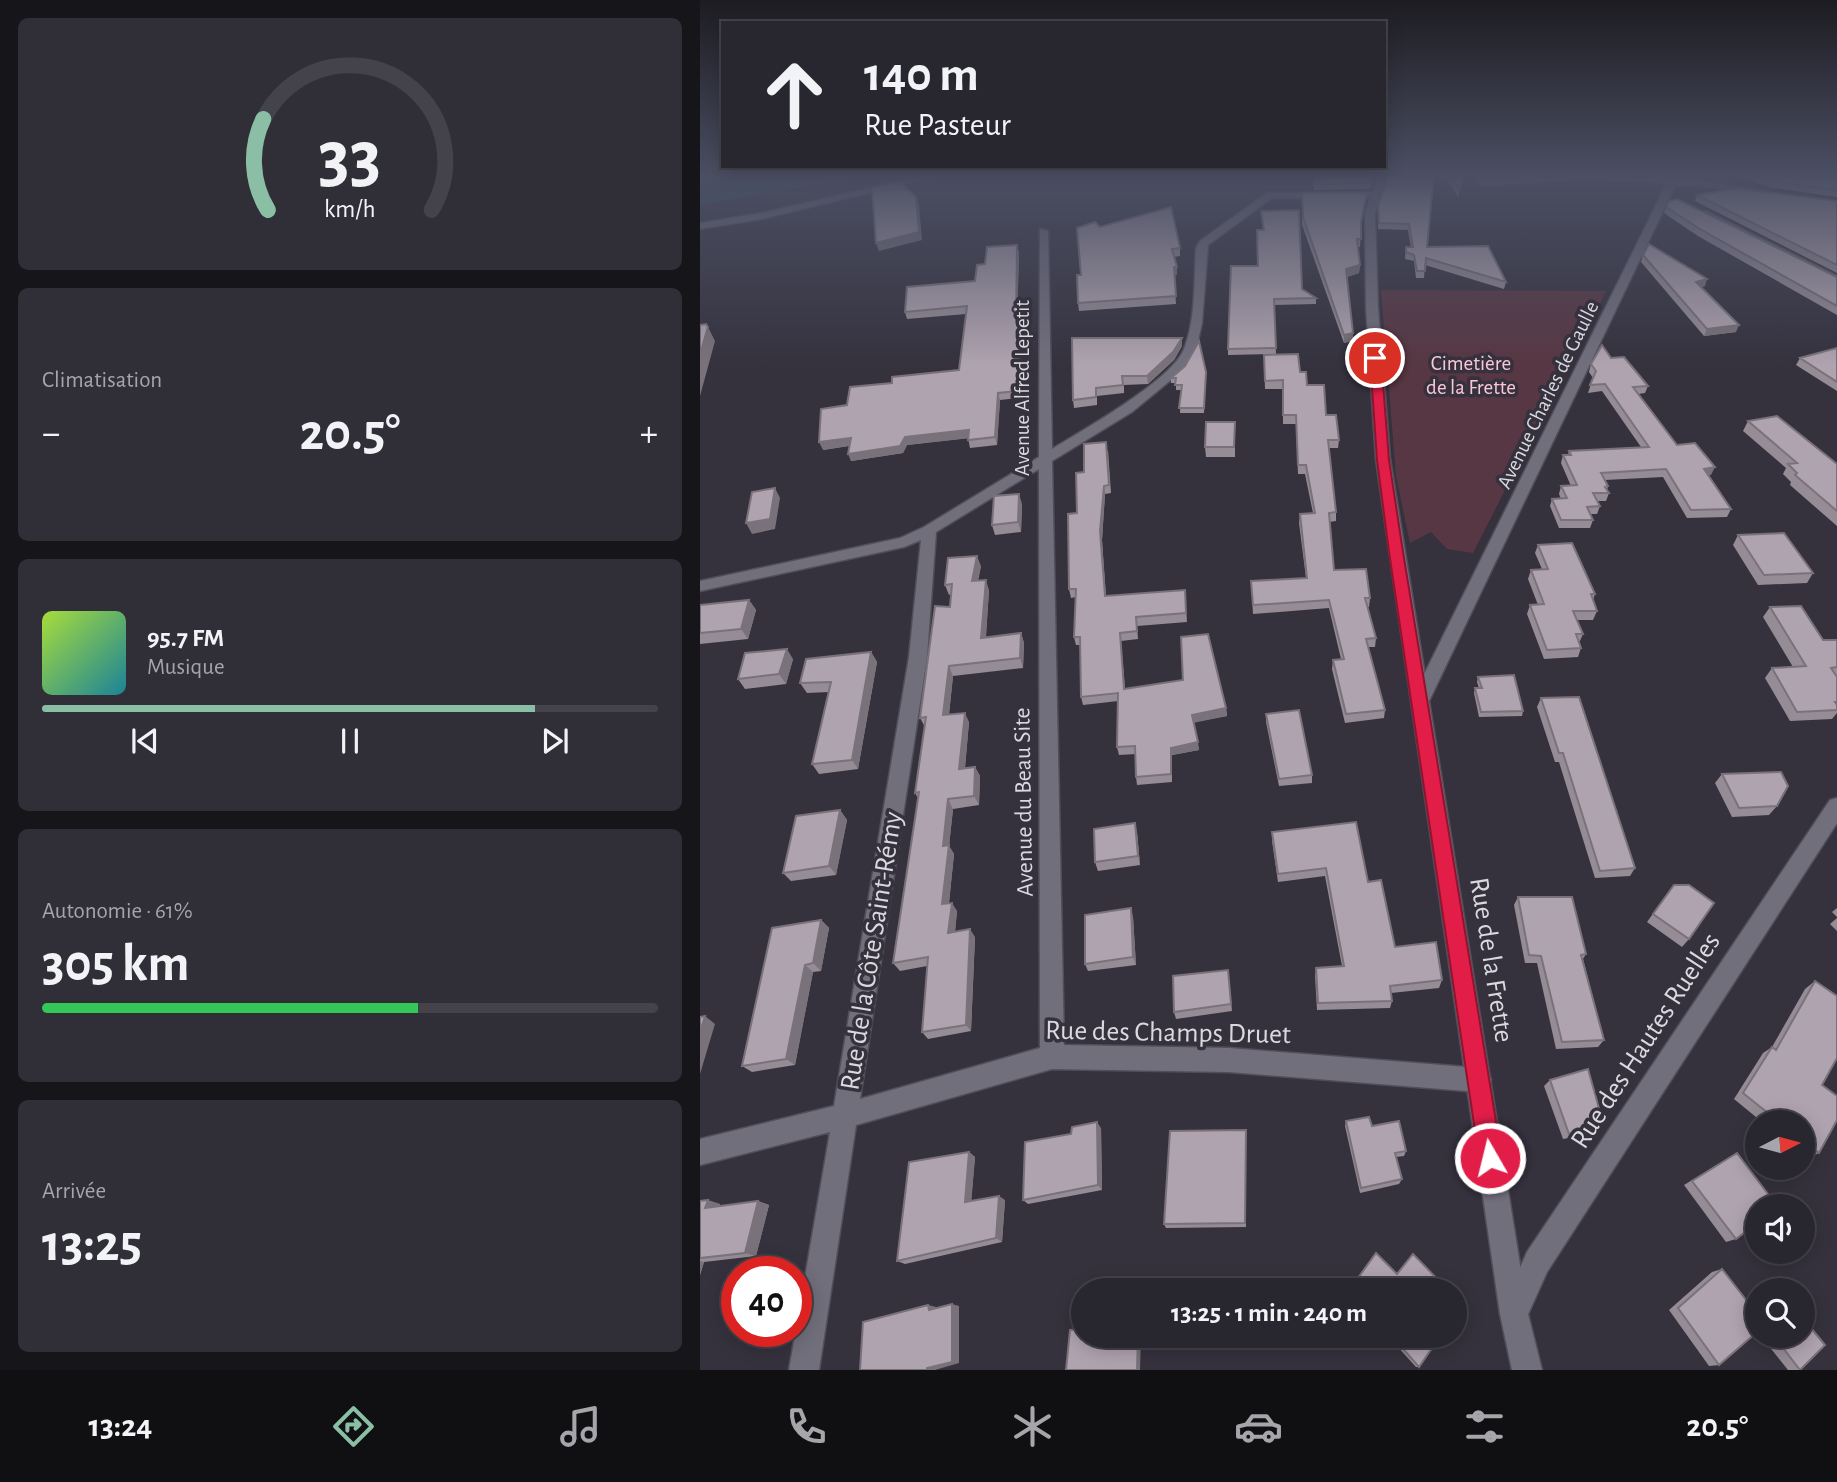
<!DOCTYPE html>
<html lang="fr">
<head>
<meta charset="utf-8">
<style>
  :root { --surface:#28262e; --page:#302e36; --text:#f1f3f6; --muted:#a5a5aa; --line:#44434a; --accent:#8abfa5 }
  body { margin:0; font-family:"Alegreya Sans",sans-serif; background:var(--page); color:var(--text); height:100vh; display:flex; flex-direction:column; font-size:26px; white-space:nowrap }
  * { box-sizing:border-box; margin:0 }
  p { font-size:23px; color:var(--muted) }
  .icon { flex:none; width:38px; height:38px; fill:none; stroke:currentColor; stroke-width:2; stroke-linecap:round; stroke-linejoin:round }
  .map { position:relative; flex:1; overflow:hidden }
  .details { display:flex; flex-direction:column; gap:18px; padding:18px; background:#161519; width:700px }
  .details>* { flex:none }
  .top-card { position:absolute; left:21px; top:21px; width:665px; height:147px; border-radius:0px; box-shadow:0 4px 18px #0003,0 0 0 2px var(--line); background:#28262e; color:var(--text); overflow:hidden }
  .needle { width:46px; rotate:84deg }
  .controls { position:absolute; left:1045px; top:1110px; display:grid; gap:14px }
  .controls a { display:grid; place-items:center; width:70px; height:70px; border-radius:50%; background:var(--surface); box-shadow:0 4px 18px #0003,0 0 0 2px var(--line); font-size:35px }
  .speed { position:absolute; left:21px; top:1256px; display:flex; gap:14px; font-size:35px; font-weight:700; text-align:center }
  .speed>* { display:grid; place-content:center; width:91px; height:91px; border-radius:50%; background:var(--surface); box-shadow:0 4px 18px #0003,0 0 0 2px var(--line); line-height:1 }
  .speed .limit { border:10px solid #d22; background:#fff; color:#111 }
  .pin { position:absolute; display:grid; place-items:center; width:60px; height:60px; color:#fff; margin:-30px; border:4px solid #fff; border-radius:50%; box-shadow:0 2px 7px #0007 }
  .me { position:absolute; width:77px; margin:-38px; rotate:352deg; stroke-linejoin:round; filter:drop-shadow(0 0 5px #0008) }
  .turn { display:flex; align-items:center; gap:24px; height:147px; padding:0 28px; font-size:32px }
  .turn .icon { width:91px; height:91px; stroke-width:2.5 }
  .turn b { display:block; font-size:49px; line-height:60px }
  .big { font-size:52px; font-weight:600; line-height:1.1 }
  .details .card { flex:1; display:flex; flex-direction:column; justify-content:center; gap:10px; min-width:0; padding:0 24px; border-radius:10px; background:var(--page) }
  .details .dial { align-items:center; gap:0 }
  .dial svg { height:182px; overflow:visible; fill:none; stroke:var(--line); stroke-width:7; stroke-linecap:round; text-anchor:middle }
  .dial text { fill:var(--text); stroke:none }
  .song { display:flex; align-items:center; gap:21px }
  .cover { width:84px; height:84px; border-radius:10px; background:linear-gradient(135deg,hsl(80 70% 55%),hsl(190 70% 35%)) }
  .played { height:7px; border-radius:4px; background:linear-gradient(90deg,var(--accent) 80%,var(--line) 80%) }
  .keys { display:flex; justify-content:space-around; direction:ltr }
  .heat { display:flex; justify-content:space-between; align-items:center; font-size:38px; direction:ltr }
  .charge { height:10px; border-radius:5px; background:linear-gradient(90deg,#34c759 61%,var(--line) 0) }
  .trip { position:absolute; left:371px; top:1278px; width:396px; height:70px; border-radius:35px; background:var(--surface); box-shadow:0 4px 18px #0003,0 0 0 2px var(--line); font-weight:600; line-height:70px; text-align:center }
  .dock { display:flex; height:112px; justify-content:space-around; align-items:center; background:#100f12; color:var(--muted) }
  .dock .icon { width:49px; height:49px }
  .dock .selected { color:var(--accent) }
  .dock b { font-size:32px; color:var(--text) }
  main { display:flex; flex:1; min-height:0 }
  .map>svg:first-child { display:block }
</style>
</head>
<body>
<main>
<section class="details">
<div class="card dial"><svg viewBox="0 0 100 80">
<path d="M14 69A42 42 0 1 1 86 69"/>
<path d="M14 69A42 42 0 0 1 12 29" stroke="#8abfa5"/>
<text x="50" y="56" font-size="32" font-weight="700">33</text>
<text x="50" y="72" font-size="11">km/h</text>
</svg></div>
<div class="card"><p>Climatisation</p>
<div class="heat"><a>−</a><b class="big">20.5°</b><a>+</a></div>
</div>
<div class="card">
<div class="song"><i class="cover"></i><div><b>95.7 FM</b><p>Musique</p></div></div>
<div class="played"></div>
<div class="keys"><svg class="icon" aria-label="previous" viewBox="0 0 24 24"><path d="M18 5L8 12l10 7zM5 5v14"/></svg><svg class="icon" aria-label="pause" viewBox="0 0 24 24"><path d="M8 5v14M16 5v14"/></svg><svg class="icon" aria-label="next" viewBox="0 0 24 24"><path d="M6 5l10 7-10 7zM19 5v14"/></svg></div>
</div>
<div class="card"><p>Autonomie · 61%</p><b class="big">305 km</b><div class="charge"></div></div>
<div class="card"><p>Arrivée</p><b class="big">13:25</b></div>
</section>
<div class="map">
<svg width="1137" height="1370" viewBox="0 0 1137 1370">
  <rect width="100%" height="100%" fill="#35323e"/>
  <!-- green -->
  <path fill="#573743" d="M681,290L906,291L773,553L747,549L731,532L710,543L696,476Z"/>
  <!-- water -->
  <path fill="#2e4e63" d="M0,174H171L0,205Z"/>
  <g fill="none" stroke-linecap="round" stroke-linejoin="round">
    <defs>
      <path id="minor" d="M776,174H784L785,180L884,174L980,179L1009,174L994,180L1066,191L1061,194L991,185L975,186L730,699L727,704H715L712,699L967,183L887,179L781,186L777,183Z
        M567,193L675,192L680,195L675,198H572L508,245L502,323L496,350L483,370L432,412L352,461L364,1045L529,1048L779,1068L788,1071L791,1080L788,1089L779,1092L529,1072L352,1069L156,1125L119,1370H89L130,1132L0,1165V1139L134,1106L209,657L221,540L204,547L0,591V581L200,538L224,527L339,457L340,229L348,231L352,449C383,430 471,381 484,349C496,319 494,280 496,248L500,241ZM339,469L340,1048L160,1099L227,657L236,532Z
        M1006,211L1137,276V283L1003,216L1001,214Z
        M1137,798V823L847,1272L825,1321L815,1325L805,1321L801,1311L827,1252L1130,800Z"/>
      <path id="tertiary" d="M231,174H246L62,219L0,229V223L62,213Z
        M678,174H686L675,213L678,308L690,459L828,1314L842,1370H812L800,1314L676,459L666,308L665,213Z"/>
    </defs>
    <!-- minor casing -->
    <use href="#minor" stroke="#524e59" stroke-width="3"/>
    <!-- tertiary casing -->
    <use href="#tertiary" stroke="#524e59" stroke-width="3"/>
    <!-- minor -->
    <use href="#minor" fill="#726f7d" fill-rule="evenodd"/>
    <!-- tertiary -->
    <use href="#tertiary" fill="#726f7d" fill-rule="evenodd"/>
  </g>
  <!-- wall -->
  <path fill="#968c96" d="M676,174L670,189L614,190V184L624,180Z
    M688,174L727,247L806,282L804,289L725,265L724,278H716L714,261L705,259L706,247H711L708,230L678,229V207Z
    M744,174H765L758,197Z
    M1036,174H1137V197L1068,187Z
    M602,193H667L661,226L660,247H658L660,265L659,273L647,277L653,341L644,343L602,225Z
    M997,195L1137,201V273L995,201Z
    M966,207L1137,277V315L998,236L964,213Z
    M561,211L602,289L616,298V304L574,305L576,354L528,355V349L558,266L563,230Z
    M400,227L480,248V256L474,257L477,275H474L476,304L379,311L378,303L381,275Z
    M319,252L317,320H320L322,327L319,398L300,400L297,445L270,448L268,438L207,445L203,453L151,461L149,446L123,450L147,405L192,383L259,370L266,314L207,319L205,312L275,281L285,264Z
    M943,255L1005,286L1001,287L1036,332L1004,336L941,262Z
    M482,346L474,360L448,384L424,385V393L397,396V405L374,408L373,400Z
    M1137,348V391L1096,365L1100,358Z
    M564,355L600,372L607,385L626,415L639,440L638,448H629L636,512V521L629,522L634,570L670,598L669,607H667L676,638L675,647H668L685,710L684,718L645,723L632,669L633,660L641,659L629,608L553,614L551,581L606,578L599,523L600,514L613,513L605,474H598L596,424H583V389H565Z
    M911,358L948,386L945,393L938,394L977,445L1011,475H1009L1031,509L1027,517L987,518L963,477L905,480L908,486L907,490L909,493L906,501H897L900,506L897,514H890L893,520L890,528H859L850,506L852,499H861L859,494L861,486H871L861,463L863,455H868L869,451L941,447L902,391L888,393L893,378L889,372L891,364Z
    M506,372L504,413H480L481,390H476V383H471V378Z
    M1048,421L1137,464V526L1090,485L1091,482L1083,474L1086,468L1043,431Z
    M535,422V457H506L505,447Z
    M408,450L411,493L405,494L402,540L406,596L485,590L487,622L437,626L438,639L421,641L425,689L526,708L527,716L493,722L499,750L472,755V782L437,785L436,777V754L419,755L417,747L418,701L383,705L381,697L380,645H376L374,637L376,597L371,598L369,589L377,513Z
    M322,504L321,532L295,535L292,525Z
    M1038,535L1113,573L1107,583L1058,585L1033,545Z
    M838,545L895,594L893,600L897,611L893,620H877L883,634L879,643L881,648L878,657L844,659L827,614L830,605H838L828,579L831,570L842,569L835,553Z
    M281,566L278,581L289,590L286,637L321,633L324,643L323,668L253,676L249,714L269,722L265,768L275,767L280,776L279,805L253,809L249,846L254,854L249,903L257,911L255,932L275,937L271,1031L228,1039L222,1032L227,966L200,971L193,963L218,798L215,793L225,727L220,718L250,607L251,594L249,595L245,585Z
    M49,600L56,610L48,639L0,644V605Z
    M1070,607L1123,640H1137V713L1132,719L1090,721L1065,678L1072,668L1093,667L1063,617Z
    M171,652L177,662L158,769L119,774L112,764L129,692L107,693L100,683Z
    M93,659L86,684L45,689L38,679Z
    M778,677L823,711L822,716L779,717L774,693L775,688H779L777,682Z
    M841,698L935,868L930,876L895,878L859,762H855L837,707Z
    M566,714L612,775V783L579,786L566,722Z
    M1022,774L1077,806L1069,815L1032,817L1015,783Z
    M140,810L147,820L136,875L91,881L83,873Z
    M437,832L440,865L398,871L395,862Z
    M572,832L668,882L695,947L742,980L739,988L691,993L692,1001L690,1008L617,1010L615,976L616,968L642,966L625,876L578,882L572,841Z
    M968,893L989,939L982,947L947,922Z
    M818,897L886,954L883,959L904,1040L898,1047L856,1049L837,963H825L814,905Z
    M1137,908V917L1132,912Z
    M433,917L436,965L388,971L385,964Z
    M1137,918V931L1130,924Z
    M121,920L129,928L121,971L113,972L95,1065L52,1072L42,1066Z
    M528,970L532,1011L476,1019L474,1012Z
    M1115,981L1122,1085L1119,1153L1108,1158L1102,1154V1122H1062L1034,1099L1063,1053L1072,1047L1105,989Z
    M850,1080L886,1130L880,1136L863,1139L844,1086Z
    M646,1121L672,1126L706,1151L704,1156L696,1157L702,1179L699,1184L660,1193L645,1126Z
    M401,1128L402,1190L328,1204L323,1200L371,1134Z
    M546,1136V1227L466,1228L464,1224Z
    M269,1152L275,1157L271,1201L305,1200L302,1242L205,1264L197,1261Z
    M1037,1153L1036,1239L1026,1242L984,1185Z
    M0,1201L20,1204L19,1206L58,1201L69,1205L56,1256L4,1262L0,1275Z
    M1022,1269L1019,1365L1009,1366L969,1310L1012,1272Z
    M687,1335H741L719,1367H716Z
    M1060,1335H1102L1100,1370H1088Z"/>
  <!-- shaded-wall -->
  <path fill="#7a727a" d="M674,174H676L670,189L671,183Z
    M216,197L219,205L222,240L179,251L176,243Z
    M317,245L319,252L317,328L316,321Z
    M660,265L659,273L646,277V269Z
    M474,267H477V275H474L476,304Z
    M1007,279L1005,286L993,289L996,282Z
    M320,320L322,327L319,398L317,391Z
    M1039,325L1036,332L1004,336L1007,329Z
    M8,327L15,341L0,396V354Z
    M653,333V341L644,343V335Z
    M482,338V346L474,360L448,384L447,376Z
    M298,393L300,400L297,445L295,437Z
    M269,430L271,438L207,445L203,453L151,461L148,454L205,437Z
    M151,438L154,445L123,450L119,442Z
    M1015,467L1011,475L1001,476L1004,469Z
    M404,486L405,494L402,540L406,604L405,596L400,531Z
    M75,488L80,498L75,529L52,534L46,523Z
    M319,494L322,504L321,532L318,522Z
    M277,556L281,566L275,591L272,581Z
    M286,580L289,590L285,648L281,638Z
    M49,600L56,610L48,639L41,629Z
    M321,633L324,643L323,668L320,658Z
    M87,649L93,659L86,684L79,674Z
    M171,652L177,662L158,769L152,760Z
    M249,666L253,676L248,724L243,715Z
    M526,708L527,716L493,723L492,715Z
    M265,713L269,722L264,778L259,769Z
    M498,742L499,750L472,755V782L471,748Z
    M275,767L280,776L279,805L274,796Z
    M248,799L253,809L249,846L254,854L248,912L242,904L243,846Z
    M140,810L147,820L136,875L129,866Z
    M435,823L437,832L440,865L438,856Z
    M252,903L257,911L254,941L248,933Z
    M431,908L433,917L436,965L433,957Z
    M121,920L129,928L121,971L113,963Z
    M270,929L275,937L271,1031L266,1025Z
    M105,965L113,972L95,1065L86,1059Z
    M5,1016L15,1024L0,1074V1032Z
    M397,1122L401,1128L402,1190L398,1185Z
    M269,1152L275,1157L271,1206L265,1202Z
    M299,1196L305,1200L302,1242L296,1238Z
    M8,1200L20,1204L17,1212L5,1208Z
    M58,1201L69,1205L56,1256L45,1253Z
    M0,1261L4,1262L0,1275Z
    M252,1304L259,1306V1363L235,1370H227Z
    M228,1305L236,1307V1312L229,1310Z
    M438,1335H441L440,1370H437Z"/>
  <!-- building -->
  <path fill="#afa3af" stroke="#7a727a" stroke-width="2" d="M625,174H674L671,183L614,184L616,176L624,180Z
    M688,174H734L727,247L788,246L806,282L726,258L725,271H717L714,255L706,252V247H713L709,224L679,223L678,207Z
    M749,174H764L759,190Z
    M1053,174H1137V190L1071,181Z
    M199,181L216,197L219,232L176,243L172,188Z
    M1036,188L1137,201V265L997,195Z
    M602,193H667L661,221V239H657L660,265L646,269L653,333L644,335L603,217Z
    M977,199L1137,277V306L1000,229L966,207L969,201Z
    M471,207L480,248L472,249L477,267H474L476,296L378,303L377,275H381L377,228L395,222L400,227Z
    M599,210L602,289L616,298L574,299L576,348L528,349L531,266H558L557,230H564L561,211Z
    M949,244L1007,279L996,282L1039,325L1007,329L943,255Z
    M317,245L316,321L320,320L317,391L298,393L295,437L268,440L269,430L205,437L200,446L148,454L151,438L119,442L121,409L147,405L150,387L192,383V377L259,370L267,306L205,312L207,287L275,281L277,265L285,264L287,247Z
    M6,324L8,327L0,354V325Z
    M372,338H482L473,352L447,376H422L423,385L396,388V397L373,400Z
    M499,341L506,372L504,408H479L482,385H475L476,378H471L485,366Z
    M902,345L911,358L924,357L948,386L933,387L977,445L995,443L1015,467L1004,469L1031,509L991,510L966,469L901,473L908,486L905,487L909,493H893L900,506L887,507L893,520H861L852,499L867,498L861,486L877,485L863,455H871L869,451L949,447L905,384L890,385L896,371L891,364Z
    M1137,348V382L1100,358Z
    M598,354L600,372H606L607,385H624L626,415H636L639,440H628L636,512L629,513L634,570L666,569L670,598H665L676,638L666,639L685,710L646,714L633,660L644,659L629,600L553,605L551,581L607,578L600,514L615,513L606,465H598L596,415H583V380L565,381L564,355Z
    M1077,416L1137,464V511L1095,475L1097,473L1088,464L1097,463L1048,421Z
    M506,422H535L534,447H505Z
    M406,442L409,485L404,486L400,531L405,596L485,590L486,613L436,617L437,631L420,633L424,689L483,680L481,637L508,634L526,708L492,715L498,742L471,748V774L436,777L435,746L417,747L418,693L381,697L380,637H374L376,589H369L368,514L377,513L376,473L384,472V444Z
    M75,488L70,519L46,523L52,492Z
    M319,494L318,522L292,525L294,496Z
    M1084,533L1113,573L1064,575L1038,535Z
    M872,543L895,594H891L897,611H873L883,634H876L881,648L847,650L830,605L844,604L831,570L848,569L838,545Z
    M277,556L272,581L286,580L281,638L321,633L320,658L249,666L243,715L265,713L259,769L275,767L274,796L248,799L243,846L249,845L242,904L252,903L248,933L270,929L266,1025L222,1032L228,957L193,963L219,792L215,793L226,717L220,718L235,606L250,607L252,584L245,585L248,558Z
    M49,600L41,629L0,633V605Z
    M1101,606L1123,640H1137V667L1131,668L1137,677V702H1135L1137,705V710L1097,712L1072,668L1106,666L1070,607Z
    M87,649L79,674L38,679L45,653Z
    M171,652L152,760L112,764L131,682L100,683L106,659Z
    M814,675L823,711L781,712L775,688H782L778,677Z
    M879,697L935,868L900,871L863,753H859L841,698Z
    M599,710L612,775L579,779L566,714Z
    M1081,772L1088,786L1077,806L1039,808L1022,774Z
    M140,810L129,866L83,873L96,816Z
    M656,822L668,882L681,880L695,947L736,942L742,980L690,986L692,1001L618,1003L616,968L644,966L626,868L578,874L572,832Z
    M435,823L438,856L395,862L394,829Z
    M974,885H989L1014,903L989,939L953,914Z
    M818,897H872L886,954L881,955L904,1040L862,1042L841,956L829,955Z
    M431,908L433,957L385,964V915Z
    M121,920L113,963L105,965L86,1059L42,1066L72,928Z
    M528,970L531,1004L474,1012L473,976Z
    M1115,981L1137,996V1058L1122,1085L1137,1096V1120L1119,1153L1102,1140V1122H1079L1043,1093L1072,1047L1076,1050Z
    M5,1016L0,1032V1017Z
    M888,1069L900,1112L886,1130L869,1134L850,1080Z
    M669,1117L672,1126L699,1121L706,1151L695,1153L702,1179L661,1188L646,1121Z
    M397,1122L398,1185L323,1200L325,1142L371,1134L372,1127Z
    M546,1130L545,1223L464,1224L470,1131Z
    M269,1152L265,1202L299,1196L296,1238L197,1261L209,1162Z
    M1037,1153L1077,1206H1057V1223L1036,1239L992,1181Z
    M8,1200L5,1208L58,1201L45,1253L0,1258V1201Z
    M676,1253L697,1274L713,1254L748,1290H651L650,1289Z
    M1022,1269L1057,1314V1332L1019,1365L978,1308Z
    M754,1296L762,1304L754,1315Z
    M252,1304V1362L227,1368V1370H160L163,1322L228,1305L229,1310Z
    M1102,1317L1125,1345L1100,1370L1073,1335H1102Z
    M383,1329V1335H438L437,1370H366L370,1330Z
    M691,1335H741L719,1367Z"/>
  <!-- sky -->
  <linearGradient id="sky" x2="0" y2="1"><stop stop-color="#1d1c22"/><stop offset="0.48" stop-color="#4b4f63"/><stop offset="1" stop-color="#4b4f63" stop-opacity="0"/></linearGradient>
  <rect width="1137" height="366" fill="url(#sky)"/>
  <!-- route -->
  <path fill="#e11d48" stroke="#92132f" stroke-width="2" d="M675,355L681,358L689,460L703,552L802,1158L799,1166L790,1170L782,1166L779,1158L689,552L677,460L670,358Z"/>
  <g text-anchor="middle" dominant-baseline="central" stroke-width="7" stroke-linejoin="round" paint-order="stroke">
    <!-- far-park labels -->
    <g font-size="21" fill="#fbc6d8" stroke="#35323e">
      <text x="771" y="363">Cimetière<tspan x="771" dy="24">de la Frette</tspan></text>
    </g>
    <!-- far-street labels -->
    <g font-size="21" fill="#dad8e0" stroke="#35323e">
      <text transform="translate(322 388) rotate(-90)">Avenue Alfred Lepetit</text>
      <text transform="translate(848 395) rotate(-64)">Avenue Charles de Gaulle</text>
    </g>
    <!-- street labels -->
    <g font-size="24" fill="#dad8e0" stroke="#35323e">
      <text transform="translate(324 802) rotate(-91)">Avenue du Beau Site</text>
    </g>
    <!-- near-street labels -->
    <g font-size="28" fill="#dad8e0" stroke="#35323e">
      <text transform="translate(172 951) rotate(-81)">Rue de la Côte Saint-Rémy</text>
      <text transform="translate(791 960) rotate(81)">Rue de la Frette</text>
      <text transform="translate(468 1033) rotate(1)">Rue des Champs Druet</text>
      <text transform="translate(946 1041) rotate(-57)">Rue des Hautes Ruelles</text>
    </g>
  </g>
</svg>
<div class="controls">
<a><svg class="needle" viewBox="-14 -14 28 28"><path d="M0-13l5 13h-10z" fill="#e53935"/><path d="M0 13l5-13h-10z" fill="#a5a5aa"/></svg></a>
<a><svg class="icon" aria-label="sound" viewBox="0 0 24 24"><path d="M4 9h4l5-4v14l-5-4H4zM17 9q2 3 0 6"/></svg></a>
<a><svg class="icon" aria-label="search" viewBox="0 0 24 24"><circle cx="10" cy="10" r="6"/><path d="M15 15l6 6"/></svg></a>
</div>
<div class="speed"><div class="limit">40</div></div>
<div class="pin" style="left:675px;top:358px;background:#d93025"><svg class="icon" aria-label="arrive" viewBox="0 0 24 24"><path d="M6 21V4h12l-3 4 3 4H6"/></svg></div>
<svg class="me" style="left:790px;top:1158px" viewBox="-20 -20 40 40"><circle r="17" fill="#e11d48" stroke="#fff" stroke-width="3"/><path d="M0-11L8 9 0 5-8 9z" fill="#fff"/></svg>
<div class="trip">13:25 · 1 min · 240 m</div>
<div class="top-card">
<div class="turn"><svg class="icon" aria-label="ahead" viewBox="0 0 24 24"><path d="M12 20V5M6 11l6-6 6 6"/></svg><div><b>140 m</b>Rue Pasteur</div></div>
</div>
</div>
</main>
<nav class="dock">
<b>13:24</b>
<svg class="icon selected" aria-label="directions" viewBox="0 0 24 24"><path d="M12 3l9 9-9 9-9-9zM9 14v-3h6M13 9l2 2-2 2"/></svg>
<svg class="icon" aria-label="music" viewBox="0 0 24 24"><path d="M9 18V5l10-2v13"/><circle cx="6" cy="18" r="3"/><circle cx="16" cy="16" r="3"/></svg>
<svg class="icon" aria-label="phone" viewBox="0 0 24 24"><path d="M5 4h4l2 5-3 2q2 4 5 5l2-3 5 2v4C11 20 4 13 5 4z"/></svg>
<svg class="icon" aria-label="climate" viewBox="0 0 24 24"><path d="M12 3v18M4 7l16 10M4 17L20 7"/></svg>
<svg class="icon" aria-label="car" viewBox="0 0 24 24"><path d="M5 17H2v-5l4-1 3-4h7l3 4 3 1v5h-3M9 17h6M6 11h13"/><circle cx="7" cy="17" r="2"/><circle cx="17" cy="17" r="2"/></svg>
<svg class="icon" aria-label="filters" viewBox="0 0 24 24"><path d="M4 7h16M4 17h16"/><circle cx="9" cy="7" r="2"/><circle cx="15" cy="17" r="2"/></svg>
<b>20.5°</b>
</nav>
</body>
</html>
